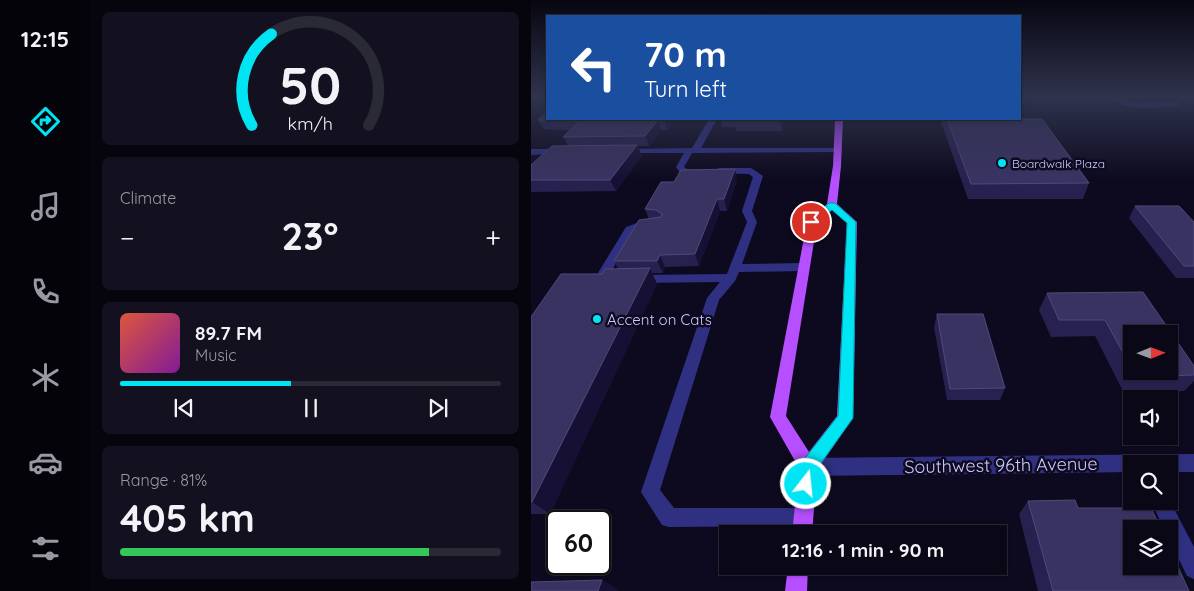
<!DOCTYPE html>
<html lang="en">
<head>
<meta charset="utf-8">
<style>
  :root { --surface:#0a0817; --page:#131120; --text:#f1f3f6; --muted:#999aa1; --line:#2a2936; --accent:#00e5f3 }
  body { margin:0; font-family:Quicksand,sans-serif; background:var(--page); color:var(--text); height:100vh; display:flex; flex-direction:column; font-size:19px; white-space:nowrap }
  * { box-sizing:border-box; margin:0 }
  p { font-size:16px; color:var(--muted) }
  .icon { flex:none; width:28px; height:28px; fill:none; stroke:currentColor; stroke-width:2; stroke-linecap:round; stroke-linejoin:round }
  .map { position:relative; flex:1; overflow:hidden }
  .sheet { display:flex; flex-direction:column; gap:12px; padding:12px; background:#06040d; width:441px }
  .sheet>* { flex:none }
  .guide { position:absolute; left:15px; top:15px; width:475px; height:105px; border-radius:0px; box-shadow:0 1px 4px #0004,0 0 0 1px var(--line); background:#1a4fa0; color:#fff; overflow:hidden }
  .needle { width:32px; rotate:89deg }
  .controls { position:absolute; left:592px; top:325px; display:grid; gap:10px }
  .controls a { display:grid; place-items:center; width:55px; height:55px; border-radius:0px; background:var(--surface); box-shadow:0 1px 4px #0004,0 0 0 1px var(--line); font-size:25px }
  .speed { position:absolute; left:15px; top:510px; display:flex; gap:10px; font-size:25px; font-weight:700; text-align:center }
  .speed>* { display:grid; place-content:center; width:65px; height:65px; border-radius:50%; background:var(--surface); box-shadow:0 1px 4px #0004,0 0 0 1px var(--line); line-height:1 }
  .speed .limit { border:2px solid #111; border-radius:8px; background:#fff; color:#111 }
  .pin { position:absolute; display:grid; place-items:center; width:42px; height:42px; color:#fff; margin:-21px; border:2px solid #fff; border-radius:50%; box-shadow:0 1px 5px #0007 }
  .me { position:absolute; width:55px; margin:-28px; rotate:16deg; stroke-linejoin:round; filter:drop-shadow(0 0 4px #0008) }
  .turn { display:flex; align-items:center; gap:18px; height:105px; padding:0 15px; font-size:22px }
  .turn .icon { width:65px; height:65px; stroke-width:2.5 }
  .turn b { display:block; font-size:35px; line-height:42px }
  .big { font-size:38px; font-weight:800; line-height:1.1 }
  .sheet .widget { flex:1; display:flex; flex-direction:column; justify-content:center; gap:8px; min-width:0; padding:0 18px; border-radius:8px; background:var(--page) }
  .sheet .dial { align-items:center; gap:0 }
  .dial svg { height:130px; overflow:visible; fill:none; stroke:var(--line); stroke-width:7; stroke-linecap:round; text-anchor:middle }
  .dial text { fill:var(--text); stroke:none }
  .song { display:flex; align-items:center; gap:15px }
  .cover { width:60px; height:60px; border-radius:8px; background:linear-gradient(135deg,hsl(10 70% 55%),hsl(290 70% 35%)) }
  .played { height:5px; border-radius:2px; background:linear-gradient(90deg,var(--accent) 45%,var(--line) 45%) }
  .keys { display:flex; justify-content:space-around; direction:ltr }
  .heat { display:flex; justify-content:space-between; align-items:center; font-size:28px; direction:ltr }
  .charge { height:8px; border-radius:4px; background:linear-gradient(90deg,#34c759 81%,var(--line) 0) }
  .trip { position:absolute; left:188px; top:525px; width:288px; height:50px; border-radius:0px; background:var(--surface); box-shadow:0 1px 4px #0004,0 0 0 1px var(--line); font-weight:800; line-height:50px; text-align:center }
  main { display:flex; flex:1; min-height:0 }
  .dock { display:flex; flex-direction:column; width:90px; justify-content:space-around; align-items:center; background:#040309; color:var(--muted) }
  .dock .icon { width:35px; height:35px }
  .dock .current { color:var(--accent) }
  .dock b { font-size:22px; color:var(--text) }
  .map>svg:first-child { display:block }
</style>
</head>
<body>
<main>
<nav class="dock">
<b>12:15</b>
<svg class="icon current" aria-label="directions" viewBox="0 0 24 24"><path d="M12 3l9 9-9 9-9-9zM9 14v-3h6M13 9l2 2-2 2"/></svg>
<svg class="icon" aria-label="music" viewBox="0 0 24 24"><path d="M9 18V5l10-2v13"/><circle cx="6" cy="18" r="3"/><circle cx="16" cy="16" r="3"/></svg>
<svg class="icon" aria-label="phone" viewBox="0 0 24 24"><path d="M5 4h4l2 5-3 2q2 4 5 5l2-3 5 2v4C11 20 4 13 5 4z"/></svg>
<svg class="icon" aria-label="climate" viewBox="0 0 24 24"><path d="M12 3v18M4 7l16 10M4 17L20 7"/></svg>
<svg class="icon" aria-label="car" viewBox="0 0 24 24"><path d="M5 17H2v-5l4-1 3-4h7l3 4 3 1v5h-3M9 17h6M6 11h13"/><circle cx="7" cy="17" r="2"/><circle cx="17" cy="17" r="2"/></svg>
<svg class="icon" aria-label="filters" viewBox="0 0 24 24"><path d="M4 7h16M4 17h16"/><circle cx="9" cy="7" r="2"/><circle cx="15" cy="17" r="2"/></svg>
</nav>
<section class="sheet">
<div class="widget dial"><svg viewBox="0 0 100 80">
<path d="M14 69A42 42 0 1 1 86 69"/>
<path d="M14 69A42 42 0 0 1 26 13" stroke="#00e5f3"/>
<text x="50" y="56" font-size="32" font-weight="700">50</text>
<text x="50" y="72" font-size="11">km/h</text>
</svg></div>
<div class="widget"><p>Climate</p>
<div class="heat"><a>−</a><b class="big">23°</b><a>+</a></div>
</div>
<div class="widget">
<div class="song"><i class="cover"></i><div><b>89.7 FM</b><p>Music</p></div></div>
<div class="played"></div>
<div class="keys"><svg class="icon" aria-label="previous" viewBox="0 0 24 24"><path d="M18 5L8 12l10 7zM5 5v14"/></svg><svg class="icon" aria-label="pause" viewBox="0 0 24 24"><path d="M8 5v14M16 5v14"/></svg><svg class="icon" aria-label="next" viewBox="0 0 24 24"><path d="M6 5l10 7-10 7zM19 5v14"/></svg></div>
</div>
<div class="widget"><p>Range · 81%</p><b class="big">405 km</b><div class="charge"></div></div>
</section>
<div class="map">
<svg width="663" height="591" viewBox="0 0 663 591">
  <rect width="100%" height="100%" fill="#0d0a1f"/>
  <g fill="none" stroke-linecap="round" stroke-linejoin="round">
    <!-- stream -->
    <path fill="#041b3e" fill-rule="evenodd" d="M650,96H656L663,101V104Z"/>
    <!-- minor -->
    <path fill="#303083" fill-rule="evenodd" d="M576,96H584L602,103L647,102L650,104L647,106C624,107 595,113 576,96Z
      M178,119H186L170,148H307L311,150L307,152L161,153L153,167L156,169L169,170V174H150L145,167L153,153H92L88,151L92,149L161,148Z
      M0,149H32L36,151L32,153L0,155Z
      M188,168H220L232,176L221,211L226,222L211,264L272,263L278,267L272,271L208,272L204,281L188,300L129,490L143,508H272L279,510L281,517L279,524L272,526L138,527L131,525L110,492L176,298L189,282L108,283L102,279L108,275L196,274L216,222L211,211L222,177L218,174L185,173L184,171Z
      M106,223H119L124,226L119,229L103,231L80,272L87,279L81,283L67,273L95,227Z
      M663,454V472H639V464H601V472L277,476L271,473L268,467L271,461L277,458Z
      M620,501H639L663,547V579L656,576L639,541V529H633Z"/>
    <!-- major -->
    <path fill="#b64fff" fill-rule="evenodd" d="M304,119H312L310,166L306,204L326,222L322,418L286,470L281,534H261L268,468L239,417L276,222L296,204L302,166ZM301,210L316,223L306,416L278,452L255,416L286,223Z
      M257,566H277L276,591H254Z"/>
  </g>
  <!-- wall -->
  <path fill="#27214f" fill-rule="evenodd" d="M16,119H144L136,130H130L118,146H107L111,156L85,191L0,192V165L37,146L32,137L39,130L13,129L7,120Z
    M190,119H254L251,131H205L204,127H191Z
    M409,119H511L558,183L552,199H437Z
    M206,180L196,211H189L168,266L134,267L132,273H121L126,284L19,514H0V317L71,274L87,269L83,261L118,219L114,209Z
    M604,206L663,222V278H645L598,218Z
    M612,292L663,366V381L653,391L593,393L564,336L520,337L508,310L516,293ZM601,334L639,371H601Z
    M406,314L474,388L469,400H416L403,327Z
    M497,501L547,508L658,591H507L488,514Z"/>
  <!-- shaded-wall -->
  <path fill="#151034" d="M134,119H144L136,130L133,120Z
    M249,119H254L251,131Z
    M127,120L130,130L118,146L114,136Z
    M106,145L111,156L85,191L79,180Z
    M204,169L206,180L196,211L193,199Z
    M186,199L189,211L168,266L164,254Z
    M129,255L134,267L132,273L126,261Z
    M119,268L126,284L19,514L1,502Z
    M71,580L87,589V591H67Z"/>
  <!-- building -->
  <path fill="#393362" stroke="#504a7b" d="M16,112V119H134L133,120H127L114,136L32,137L49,121L7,120Z
    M416,119H511L558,183L440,184Z
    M106,145L79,180H0V165L21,146Z
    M204,169L193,199H186L164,254L129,255L126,261H83L108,220L130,217L131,214L125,210L114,209L130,182H143L150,170Z
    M604,206H648L663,222V266H653Z
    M119,268L1,502H0V317L30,274H71L74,269Z
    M612,292L663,366V375L606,377L603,371H639V334H601V369L574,320H528L516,293Z
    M406,314H452L474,388L419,389Z
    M544,500L547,508H620L630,529H601V566H639V549L658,591H522L497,501Z
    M71,580L67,591H0V582Z"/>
  <!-- sky -->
  <linearGradient id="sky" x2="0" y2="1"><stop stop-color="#070611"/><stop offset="0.54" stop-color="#2f334d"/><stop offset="1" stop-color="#2f334d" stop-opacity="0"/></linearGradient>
  <rect width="663" height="179" fill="url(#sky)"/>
  <!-- route -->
  <path fill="#00e5f3" stroke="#00959e" d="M298,203H304L325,222L322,418L285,470L281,490L275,492L270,490L267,484L271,462L307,416L316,223L301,210L284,223L276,222Z"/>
  <!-- markers -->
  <g fill="#00e5f3" stroke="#0d0a1f" stroke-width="2">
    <circle cx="471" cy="163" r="5"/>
    <circle cx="66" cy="319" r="5"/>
  </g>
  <g text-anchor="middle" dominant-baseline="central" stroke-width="5" stroke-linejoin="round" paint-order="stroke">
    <!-- far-poi labels -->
    <g font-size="12" fill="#ccc8ff" stroke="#0d0a1f" text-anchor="start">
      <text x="481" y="163">Boardwalk Plaza</text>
    </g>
    <!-- poi labels -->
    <g font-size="15" fill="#ccc8ff" stroke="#0d0a1f" text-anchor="start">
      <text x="76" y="319">Accent on Cats</text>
    </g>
    <!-- near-street labels -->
    <g font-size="18" fill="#ccc8ff" stroke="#0d0a1f">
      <text transform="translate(470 465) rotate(-1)">Southwest 96th Avenue</text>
    </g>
  </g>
</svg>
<div class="controls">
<a><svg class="needle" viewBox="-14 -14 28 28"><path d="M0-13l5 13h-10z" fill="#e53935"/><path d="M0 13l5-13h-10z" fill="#999aa1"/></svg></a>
<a><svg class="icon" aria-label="sound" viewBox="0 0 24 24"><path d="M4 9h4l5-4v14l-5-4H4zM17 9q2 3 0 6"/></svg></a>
<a><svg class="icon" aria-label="search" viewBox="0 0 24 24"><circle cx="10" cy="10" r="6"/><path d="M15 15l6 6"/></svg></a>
<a><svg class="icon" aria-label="layers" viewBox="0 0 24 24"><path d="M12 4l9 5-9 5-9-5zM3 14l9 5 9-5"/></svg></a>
</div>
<div class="speed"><div class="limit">60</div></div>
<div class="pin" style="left:280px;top:222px;background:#d93025"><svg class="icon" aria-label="arrive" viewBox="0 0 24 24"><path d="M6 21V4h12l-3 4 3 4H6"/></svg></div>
<svg class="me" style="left:275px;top:484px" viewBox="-20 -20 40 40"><circle r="17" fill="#00e5f3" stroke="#fff" stroke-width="3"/><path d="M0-11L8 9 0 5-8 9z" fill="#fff"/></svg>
<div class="trip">12:16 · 1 min · 90 m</div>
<div class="guide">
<div class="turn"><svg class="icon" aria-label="left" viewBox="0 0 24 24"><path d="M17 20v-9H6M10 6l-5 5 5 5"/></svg><div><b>70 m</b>Turn left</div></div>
</div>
</div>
</main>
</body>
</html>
